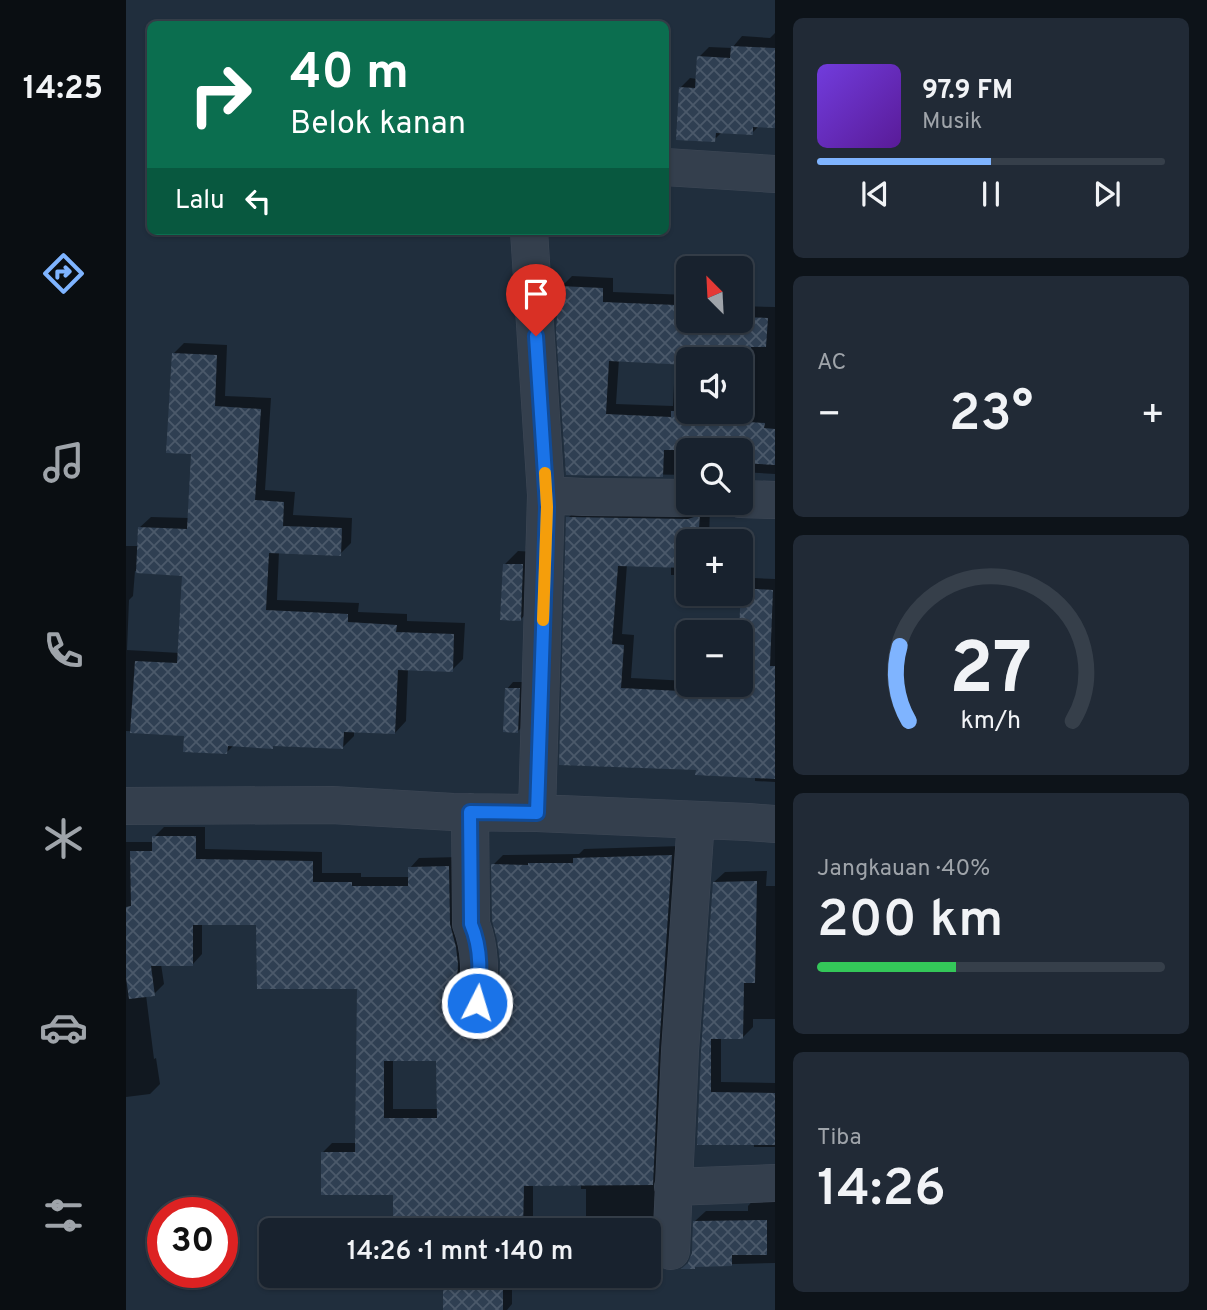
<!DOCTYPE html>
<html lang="id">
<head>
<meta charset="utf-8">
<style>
  :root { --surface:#18222e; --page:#212a36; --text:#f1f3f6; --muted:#9fa4aa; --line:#363f4a; --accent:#7fb4ff }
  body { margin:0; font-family:Overpass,sans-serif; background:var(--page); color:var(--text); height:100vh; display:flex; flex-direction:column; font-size:26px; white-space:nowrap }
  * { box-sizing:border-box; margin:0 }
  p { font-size:23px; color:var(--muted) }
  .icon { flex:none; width:38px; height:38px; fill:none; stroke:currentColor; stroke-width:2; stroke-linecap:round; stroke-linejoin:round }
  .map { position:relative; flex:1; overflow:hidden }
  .panel { display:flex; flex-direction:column; gap:18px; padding:18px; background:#0d1319; width:432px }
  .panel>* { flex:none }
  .top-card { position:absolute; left:21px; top:21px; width:522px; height:214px; border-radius:10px; box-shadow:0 2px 5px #0004,0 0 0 2px var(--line); background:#0b6e4f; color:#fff; overflow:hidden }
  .needle { width:46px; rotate:336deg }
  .controls { position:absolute; left:550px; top:256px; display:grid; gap:14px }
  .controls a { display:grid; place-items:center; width:77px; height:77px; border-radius:10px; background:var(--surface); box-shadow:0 2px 5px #0004,0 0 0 2px var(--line); font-size:35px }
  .speed { position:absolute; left:21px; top:1197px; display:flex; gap:14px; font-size:35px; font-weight:700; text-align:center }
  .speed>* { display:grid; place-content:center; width:91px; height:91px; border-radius:50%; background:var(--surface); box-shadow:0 2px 5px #0004,0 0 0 2px var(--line); line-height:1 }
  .speed .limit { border:10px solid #d22; background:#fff; color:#111 }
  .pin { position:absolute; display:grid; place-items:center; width:60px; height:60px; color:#fff; margin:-72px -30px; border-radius:50% 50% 50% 0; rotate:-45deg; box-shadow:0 0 7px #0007 }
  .pin .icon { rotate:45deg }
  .me { position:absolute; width:77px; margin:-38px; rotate:5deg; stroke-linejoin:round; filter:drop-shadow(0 0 5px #0008) }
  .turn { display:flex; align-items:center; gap:24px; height:147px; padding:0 28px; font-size:32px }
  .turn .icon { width:91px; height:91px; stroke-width:2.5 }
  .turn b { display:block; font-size:49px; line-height:60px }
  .then { display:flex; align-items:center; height:66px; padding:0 28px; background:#0003; gap:14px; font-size:26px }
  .big { font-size:52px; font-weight:600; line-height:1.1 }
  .panel .tile { flex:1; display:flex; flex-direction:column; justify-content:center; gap:10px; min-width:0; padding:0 24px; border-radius:10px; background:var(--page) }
  .panel .dial { align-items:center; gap:0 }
  .dial svg { height:182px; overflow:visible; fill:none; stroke:var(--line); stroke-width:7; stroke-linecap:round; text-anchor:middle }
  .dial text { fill:var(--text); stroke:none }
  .song { display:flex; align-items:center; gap:21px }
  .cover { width:84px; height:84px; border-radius:10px; background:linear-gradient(135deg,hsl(260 70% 55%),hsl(270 70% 35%)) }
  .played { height:7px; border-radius:4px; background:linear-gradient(90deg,var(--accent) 50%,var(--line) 50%) }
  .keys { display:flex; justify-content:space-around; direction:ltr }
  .heat { display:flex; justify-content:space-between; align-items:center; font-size:38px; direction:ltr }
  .charge { height:10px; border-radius:5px; background:linear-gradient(90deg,#34c759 40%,var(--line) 0) }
  .trip { position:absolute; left:133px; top:1218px; width:402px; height:70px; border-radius:10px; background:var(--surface); box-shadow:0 2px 5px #0004,0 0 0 2px var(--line); font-weight:600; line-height:70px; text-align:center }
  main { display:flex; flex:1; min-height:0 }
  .menu { display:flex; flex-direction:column; width:126px; justify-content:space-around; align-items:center; background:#0a0e12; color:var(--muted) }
  .menu .icon { width:49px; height:49px }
  .menu .active { color:var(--accent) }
  .menu b { font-size:32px; color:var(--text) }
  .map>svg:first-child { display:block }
</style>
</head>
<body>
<main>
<nav class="menu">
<b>14:25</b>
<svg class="icon active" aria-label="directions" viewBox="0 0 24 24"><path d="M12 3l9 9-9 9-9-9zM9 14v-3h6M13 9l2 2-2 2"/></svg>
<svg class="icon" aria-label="music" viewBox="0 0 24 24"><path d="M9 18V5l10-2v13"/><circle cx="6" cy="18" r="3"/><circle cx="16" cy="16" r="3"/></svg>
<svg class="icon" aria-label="phone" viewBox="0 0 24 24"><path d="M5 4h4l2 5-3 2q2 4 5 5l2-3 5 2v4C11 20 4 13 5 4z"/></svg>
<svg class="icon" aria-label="climate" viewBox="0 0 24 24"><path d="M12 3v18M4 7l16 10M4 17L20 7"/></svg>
<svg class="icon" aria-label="car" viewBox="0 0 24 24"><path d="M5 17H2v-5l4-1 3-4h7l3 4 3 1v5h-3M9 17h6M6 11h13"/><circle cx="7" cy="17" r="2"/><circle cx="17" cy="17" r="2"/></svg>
<svg class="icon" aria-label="filters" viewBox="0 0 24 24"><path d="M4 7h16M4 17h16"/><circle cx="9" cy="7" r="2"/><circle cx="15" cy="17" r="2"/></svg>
</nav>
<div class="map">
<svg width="649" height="1310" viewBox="0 0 649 1310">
  <defs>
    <pattern id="building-cross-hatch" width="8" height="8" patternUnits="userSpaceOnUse" patternTransform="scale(1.75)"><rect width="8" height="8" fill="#2f3f52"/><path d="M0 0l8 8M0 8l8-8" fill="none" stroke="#4b596a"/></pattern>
  </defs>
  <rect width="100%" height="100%" fill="#202e3d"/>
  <!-- shadow -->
  <path fill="#0007" fill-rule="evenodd" d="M649,33V126L634,125L626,133L596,132L588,140L554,88L564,78L571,79L573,57L583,47L606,48L616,36L644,38Z
    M446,276L487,278V292L562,295V320H614V306L649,307V474L614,472V450H562V475L441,473L435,287ZM493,359L549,362L547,406L490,404ZM562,359H614V411H562Z
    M58,343L101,345L99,396L145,398L139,490L169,492L167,515L226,518L225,543L214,554L153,551L151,600L233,603L232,612L281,614V621L339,623L337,659L326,670L282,669L280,721L269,733L228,731V736L217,747L149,744L146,747L108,745L100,753L60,734L0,731V546H13V528L25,517L63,518L67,452L47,354ZM9,571L58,574L54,653L1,650L3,600L7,596Z
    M584,505L583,541H562V575H545V566L501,564L496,634L508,635L505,678L562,681V684H614L617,589L628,578L649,579V782L629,781V776L571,769L435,763L442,518L453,507L574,509Z
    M392,551L410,552L408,605L395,619L379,564Z
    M387,682H399L398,725L392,731L381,689Z
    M38,827H79V849L196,852V873H235V877H283L284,868L293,858L333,857L360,1015L371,1013L373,1006L376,961L367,865L377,855L453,854L458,849L555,846L538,1266L528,1275H523V1230H460V1189H455V1184H407V1230H269V1193L197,1152L206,1143H230L232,987L131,923H76V954L67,964H35L38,984L28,994L20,995L28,1059L30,1058L34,1084L24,1094L0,1097V842H28V837ZM267,1059L312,1060V1109H267Z
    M641,871L640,886H649V1019H627V1027L617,1037H595V1082L649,1083V1147H628V1143L573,1144L588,882L599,872Z
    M649,1194V1263L571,1265L564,1263L568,1253L569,1221L580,1211H622V1206L632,1195Z
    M319,1276H495L484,1286H459V1277L386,1279V1304L381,1310H319Z"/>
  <!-- building -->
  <path fill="url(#building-cross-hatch)" fill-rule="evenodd" d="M605,46L649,48V128L627,127V135L590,133L589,142L550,140L553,87L569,88L571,56L604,58Z
    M433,286L477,288V302L550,305L549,320H614V317L642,318L640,347H625V356L562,354V365L483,361L480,414L545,417V411H622V422L639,423L638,428L649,429V465L614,463V450H538L537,477L440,475L430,331Z
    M46,353L91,355L89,406L135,409L129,500L158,502L157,526L216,528L215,556L143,553L140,610L222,614V622L271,625L270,632L328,634L327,672L272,670L269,734L218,732L217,749L147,746V749L102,746L101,754L57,752L58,736L4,733L9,661L51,663L56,576L10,573L12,527L61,529L65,454L40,453Z
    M574,515L572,541H562V568L492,566L486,644L498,645L495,688L575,692V684H614L613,632L615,588L647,590L644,666H649V779L569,775L570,770L433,765L440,517L562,519Z
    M377,564H397L395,621L374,620Z
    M379,688H394L392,733L377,732Z
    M26,836H70V859L187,861V882H226V886H282V867L323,866L324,924L330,947L332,964L330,1001L332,1011L339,1020L350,1024L359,1022L368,1016L372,1006L373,995L374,961L371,940L366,920L365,864L402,865V863H447V858L546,855L533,1050L527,1185L398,1186L397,1230H267V1195H195V1152H229L231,989H131L130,925H67V966H25L29,996L3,999L0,978V907L5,906L4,851H26ZM258,1061H310L311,1118H258Z
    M631,881L629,983H618L617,1039H585V1092L649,1093V1145H571L575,1052L587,882Z
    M641,1220V1255H606V1266L569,1267V1269H555L562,1263L566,1253L567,1221Z
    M317,1276H397V1280L377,1281V1310H317Z"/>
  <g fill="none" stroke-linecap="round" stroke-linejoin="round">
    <defs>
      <path id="minor" d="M539,167L649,174
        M403,231L420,495
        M614,499L649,500
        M0,806L206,805L327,812L411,813L622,822L649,824
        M344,812L345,924C355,950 354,975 351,1003
        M411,813L420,495L457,497L562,498
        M547,1187L649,1183
        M545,1251L554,1051L570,820"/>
    </defs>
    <!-- minor casing -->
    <use href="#minor" stroke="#3e4856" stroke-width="38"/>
    <!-- minor -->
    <use href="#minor" stroke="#343f4d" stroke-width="37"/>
  </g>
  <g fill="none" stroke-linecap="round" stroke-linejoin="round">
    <defs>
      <path id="route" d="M351,1003C354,975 356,950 345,924L344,812L411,813L421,507L410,336"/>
    </defs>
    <!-- route casing -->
    <use href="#route" stroke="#114b97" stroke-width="18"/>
    <!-- route -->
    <use href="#route" stroke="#1a73e8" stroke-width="12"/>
    <!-- slow -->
    <path stroke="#f59e0b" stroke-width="12" d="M417,620L421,507L419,473"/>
  </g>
</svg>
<div class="controls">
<a><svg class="needle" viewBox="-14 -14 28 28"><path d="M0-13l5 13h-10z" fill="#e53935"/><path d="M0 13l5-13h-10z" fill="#9fa4aa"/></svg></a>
<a><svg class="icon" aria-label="sound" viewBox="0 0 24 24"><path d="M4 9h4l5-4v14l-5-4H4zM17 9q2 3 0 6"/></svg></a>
<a><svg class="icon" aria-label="search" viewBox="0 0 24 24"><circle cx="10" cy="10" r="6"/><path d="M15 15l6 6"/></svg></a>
<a>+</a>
<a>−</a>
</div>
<div class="speed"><div class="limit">30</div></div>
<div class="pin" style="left:410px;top:336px;background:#d93025"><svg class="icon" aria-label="arrive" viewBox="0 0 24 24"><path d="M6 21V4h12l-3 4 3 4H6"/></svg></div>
<svg class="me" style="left:351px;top:1003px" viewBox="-20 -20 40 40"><circle r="17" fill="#1a73e8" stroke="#fff" stroke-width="3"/><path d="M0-11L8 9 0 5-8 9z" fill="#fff"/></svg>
<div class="trip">14:26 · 1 mnt · 140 m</div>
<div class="top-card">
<div class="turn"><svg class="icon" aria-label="right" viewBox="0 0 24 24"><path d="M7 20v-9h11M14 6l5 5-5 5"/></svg><div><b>40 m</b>Belok kanan</div></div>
<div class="then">Lalu<svg class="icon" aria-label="left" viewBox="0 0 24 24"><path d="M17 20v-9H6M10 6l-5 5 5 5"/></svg></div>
</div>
</div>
<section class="panel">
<div class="tile">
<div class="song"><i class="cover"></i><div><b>97.9 FM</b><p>Musik</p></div></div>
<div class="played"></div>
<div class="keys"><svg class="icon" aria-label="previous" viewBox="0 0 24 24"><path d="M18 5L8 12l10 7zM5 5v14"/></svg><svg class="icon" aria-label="pause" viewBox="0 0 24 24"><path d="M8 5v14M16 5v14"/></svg><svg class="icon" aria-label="next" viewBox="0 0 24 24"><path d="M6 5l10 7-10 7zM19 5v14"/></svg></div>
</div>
<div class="tile"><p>AC</p>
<div class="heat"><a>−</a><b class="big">23°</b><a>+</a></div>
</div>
<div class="tile dial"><svg viewBox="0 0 100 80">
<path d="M14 69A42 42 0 1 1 86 69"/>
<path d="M14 69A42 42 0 0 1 10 36" stroke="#7fb4ff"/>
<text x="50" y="56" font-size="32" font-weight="700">27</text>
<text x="50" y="72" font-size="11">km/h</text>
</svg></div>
<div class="tile"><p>Jangkauan · 40%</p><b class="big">200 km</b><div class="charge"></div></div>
<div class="tile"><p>Tiba</p><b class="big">14:26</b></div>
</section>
</main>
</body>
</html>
